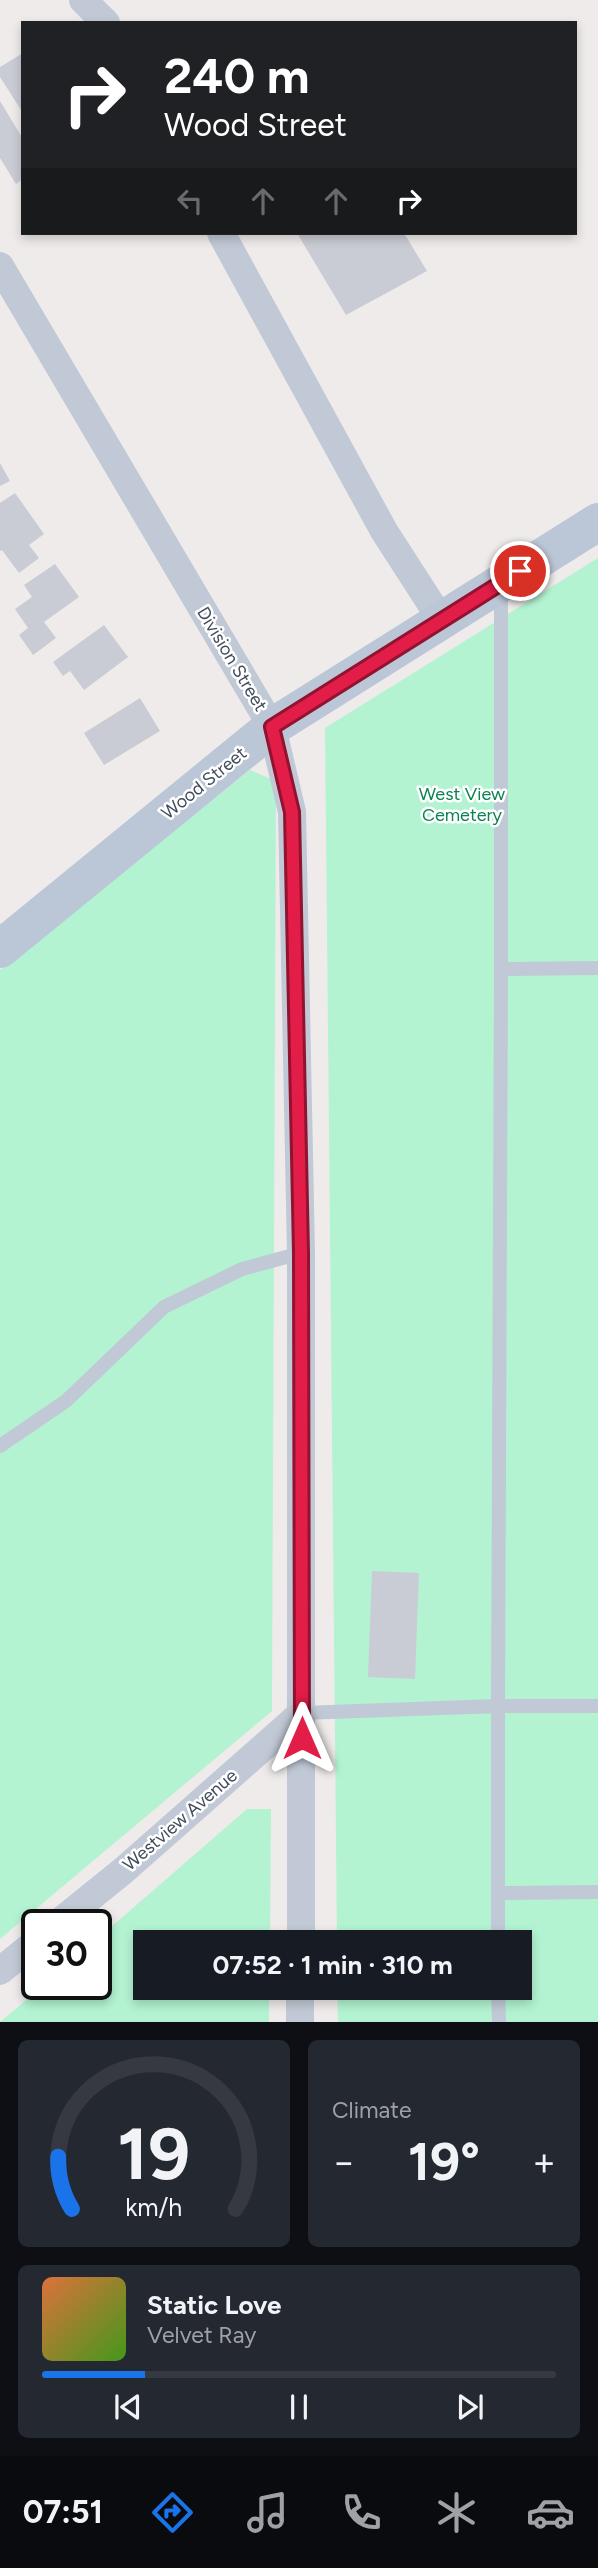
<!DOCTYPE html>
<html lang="en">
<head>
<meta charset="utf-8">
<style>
  :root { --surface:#171b24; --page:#242831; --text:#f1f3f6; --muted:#9ea1a6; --line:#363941; --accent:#1a73e8 }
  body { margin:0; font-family:Figtree,sans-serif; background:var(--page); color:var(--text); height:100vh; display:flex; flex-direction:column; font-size:26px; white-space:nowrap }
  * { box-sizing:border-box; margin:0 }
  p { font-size:23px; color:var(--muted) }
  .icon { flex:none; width:38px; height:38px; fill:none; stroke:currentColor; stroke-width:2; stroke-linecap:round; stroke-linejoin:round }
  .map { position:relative; height:2022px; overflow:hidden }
  .panel { display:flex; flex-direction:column; gap:18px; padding:18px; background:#0d0f14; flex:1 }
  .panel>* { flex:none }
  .hud { position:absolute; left:21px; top:21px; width:556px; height:214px; border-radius:0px; box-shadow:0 4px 10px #0003; background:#202124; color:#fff; overflow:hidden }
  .speed { position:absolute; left:21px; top:1909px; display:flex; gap:14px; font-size:35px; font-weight:700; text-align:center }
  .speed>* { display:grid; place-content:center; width:91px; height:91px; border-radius:50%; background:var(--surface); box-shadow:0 4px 10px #0003; line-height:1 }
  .speed .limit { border:4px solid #111; border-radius:10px; background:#fff; color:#111 }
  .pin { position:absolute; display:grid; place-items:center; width:60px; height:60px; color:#fff; margin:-30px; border:4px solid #fff; border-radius:50%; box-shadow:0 2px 7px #0007 }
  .me { position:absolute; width:77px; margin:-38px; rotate:0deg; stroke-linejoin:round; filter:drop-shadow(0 0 5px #0008) }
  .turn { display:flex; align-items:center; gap:24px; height:147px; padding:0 28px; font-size:32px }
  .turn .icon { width:91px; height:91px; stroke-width:2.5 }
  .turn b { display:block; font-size:49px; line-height:60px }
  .lanes { display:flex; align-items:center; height:66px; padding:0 28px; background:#0003; justify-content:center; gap:35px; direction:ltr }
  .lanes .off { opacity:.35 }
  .big { font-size:52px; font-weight:700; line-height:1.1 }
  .panel .tile { flex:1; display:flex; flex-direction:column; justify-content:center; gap:10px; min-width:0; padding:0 24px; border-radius:10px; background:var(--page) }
  .panel .dial { align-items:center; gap:0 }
  .dial svg { height:182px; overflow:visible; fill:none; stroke:var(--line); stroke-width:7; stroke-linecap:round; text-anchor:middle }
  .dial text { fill:var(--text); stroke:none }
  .song { display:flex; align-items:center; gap:21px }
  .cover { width:84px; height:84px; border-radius:10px; background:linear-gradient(135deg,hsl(20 70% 55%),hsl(100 70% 35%)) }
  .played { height:7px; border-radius:4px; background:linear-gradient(90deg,var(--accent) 20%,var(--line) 20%) }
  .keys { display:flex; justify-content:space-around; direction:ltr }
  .heat { display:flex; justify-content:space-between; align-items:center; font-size:38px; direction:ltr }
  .panel .tiles { flex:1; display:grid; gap:18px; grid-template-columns:1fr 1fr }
  .tile:last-child { grid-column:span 2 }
  .trip { position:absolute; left:133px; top:1930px; width:399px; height:70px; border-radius:0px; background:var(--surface); box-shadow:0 4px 10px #0003; font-weight:700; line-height:70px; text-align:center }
  .tabs { display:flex; height:112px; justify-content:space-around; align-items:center; background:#090b0e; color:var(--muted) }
  .tabs .icon { width:49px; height:49px }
  .tabs .on { color:var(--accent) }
  .tabs b { font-size:32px; color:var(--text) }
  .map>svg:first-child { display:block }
</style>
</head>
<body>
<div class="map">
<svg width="598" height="2022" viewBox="0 0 598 2022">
  <rect width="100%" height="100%" fill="#efebeb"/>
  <!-- green -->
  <path fill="#b3f3d2" d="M598,558V2022H338L337,1988H520V1942H337L325,728Z
    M250,770L276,781L272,1711L0,1939V970Z
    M247,1809H271L270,1942H145V1988H269V2022H0L44,1985L96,1984V1940Z"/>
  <!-- building -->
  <path fill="#c9ccd4" d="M23,53V113L0,77V67Z
    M0,101L23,139V179L16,184L0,158Z
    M297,233H404L427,271L346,315Z
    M0,463L10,481L0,486Z
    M15,493L44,534L29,545L39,558L19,573L2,550L0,551V503Z
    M55,564L79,597L44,622L56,638L33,655L19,635L28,628L15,609L32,597L24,585Z
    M104,625L128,657L84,690L70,671L63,676L53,662Z
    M140,698L160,731L104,765L84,733Z
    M372,1571L419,1573L415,1679L368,1677Z"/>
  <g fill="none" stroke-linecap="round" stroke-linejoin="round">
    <!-- lane -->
    <path stroke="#c0c9d5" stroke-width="14" d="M501,588V969L598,968
      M501,969L498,1706H598
      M0,1446L66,1401L164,1307L242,1269L301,1253
      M302,1713L498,1706V1942
      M498,1893L598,1892
      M498,1988L499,2022"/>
    <!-- street -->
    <path stroke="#c0c9d5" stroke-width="28" d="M83,0L106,23
      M221,233L384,531L442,621
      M0,266L272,727L292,812L301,1253V1942
      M56,1925L124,1870L302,1713
      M0,1971L37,1941
      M300,2022V1988"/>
    <!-- secondary -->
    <path stroke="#bbc6d7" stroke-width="38" d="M0,949L272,727L598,522"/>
  </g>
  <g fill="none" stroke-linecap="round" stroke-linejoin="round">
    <defs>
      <path id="route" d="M302,1738L301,1253L292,812L272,727L520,571"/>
    </defs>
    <!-- route casing -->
    <use href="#route" stroke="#92132f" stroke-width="18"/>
    <!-- route -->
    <use href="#route" stroke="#e11d48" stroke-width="12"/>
  </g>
  <g text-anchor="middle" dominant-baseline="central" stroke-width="5" stroke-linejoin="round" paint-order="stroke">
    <!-- street labels -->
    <g font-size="18" fill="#424d5b" stroke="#fff">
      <text transform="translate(232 659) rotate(59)">Division Street</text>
      <text transform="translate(204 783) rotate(-39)">Wood Street</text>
      <text transform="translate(180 1820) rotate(-41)">Westview Avenue</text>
    </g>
    <!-- park labels -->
    <g font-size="18" fill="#0d8252" stroke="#fff">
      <text x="462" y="794">West View<tspan x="462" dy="21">Cemetery</tspan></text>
    </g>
  </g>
</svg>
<div class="speed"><div class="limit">30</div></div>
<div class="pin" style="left:520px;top:571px;background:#d93025"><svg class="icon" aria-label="arrive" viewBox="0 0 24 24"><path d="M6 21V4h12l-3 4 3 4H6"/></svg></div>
<svg class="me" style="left:302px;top:1738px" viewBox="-20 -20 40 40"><path d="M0-17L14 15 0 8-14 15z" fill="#e11d48" stroke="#fff" stroke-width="4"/></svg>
<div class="trip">07:52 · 1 min · 310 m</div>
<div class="hud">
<div class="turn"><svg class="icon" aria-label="right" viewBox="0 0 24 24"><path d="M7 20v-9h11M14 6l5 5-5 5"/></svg><div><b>240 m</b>Wood Street</div></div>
<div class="lanes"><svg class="icon off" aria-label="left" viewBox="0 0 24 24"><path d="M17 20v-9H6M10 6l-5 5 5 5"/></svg><svg class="icon off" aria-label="ahead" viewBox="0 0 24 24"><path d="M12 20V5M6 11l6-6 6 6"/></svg><svg class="icon off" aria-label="ahead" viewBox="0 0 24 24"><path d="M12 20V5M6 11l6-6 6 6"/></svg><svg class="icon" aria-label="right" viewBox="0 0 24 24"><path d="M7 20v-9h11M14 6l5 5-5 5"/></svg></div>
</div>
</div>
<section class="panel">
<div class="tiles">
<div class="tile dial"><svg viewBox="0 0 100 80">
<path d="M14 69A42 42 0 1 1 86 69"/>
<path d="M14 69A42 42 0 0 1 8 46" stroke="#1a73e8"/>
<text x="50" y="56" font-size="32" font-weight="700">19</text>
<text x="50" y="72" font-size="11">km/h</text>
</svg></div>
<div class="tile"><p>Climate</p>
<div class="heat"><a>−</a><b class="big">19°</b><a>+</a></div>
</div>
<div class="tile">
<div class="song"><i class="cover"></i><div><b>Static Love</b><p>Velvet Ray</p></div></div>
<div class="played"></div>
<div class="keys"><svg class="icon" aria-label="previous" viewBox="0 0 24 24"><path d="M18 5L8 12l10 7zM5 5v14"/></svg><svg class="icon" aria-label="pause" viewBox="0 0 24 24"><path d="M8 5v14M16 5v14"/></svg><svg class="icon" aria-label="next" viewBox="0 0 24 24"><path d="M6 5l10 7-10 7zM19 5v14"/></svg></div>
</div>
</div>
</section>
<nav class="tabs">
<b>07:51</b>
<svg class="icon on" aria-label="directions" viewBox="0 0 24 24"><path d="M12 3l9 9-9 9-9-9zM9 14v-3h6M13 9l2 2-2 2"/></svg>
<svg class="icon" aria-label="music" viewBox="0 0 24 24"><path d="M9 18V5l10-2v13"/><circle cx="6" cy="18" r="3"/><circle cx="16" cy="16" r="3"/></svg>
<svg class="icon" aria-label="phone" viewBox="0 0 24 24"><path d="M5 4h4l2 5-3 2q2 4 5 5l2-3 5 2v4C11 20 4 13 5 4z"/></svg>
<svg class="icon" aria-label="climate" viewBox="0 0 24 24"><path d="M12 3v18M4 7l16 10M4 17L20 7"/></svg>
<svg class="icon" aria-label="car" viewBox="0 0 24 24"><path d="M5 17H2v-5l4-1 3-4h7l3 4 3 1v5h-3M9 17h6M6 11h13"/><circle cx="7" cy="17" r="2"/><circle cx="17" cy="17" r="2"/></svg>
</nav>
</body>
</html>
